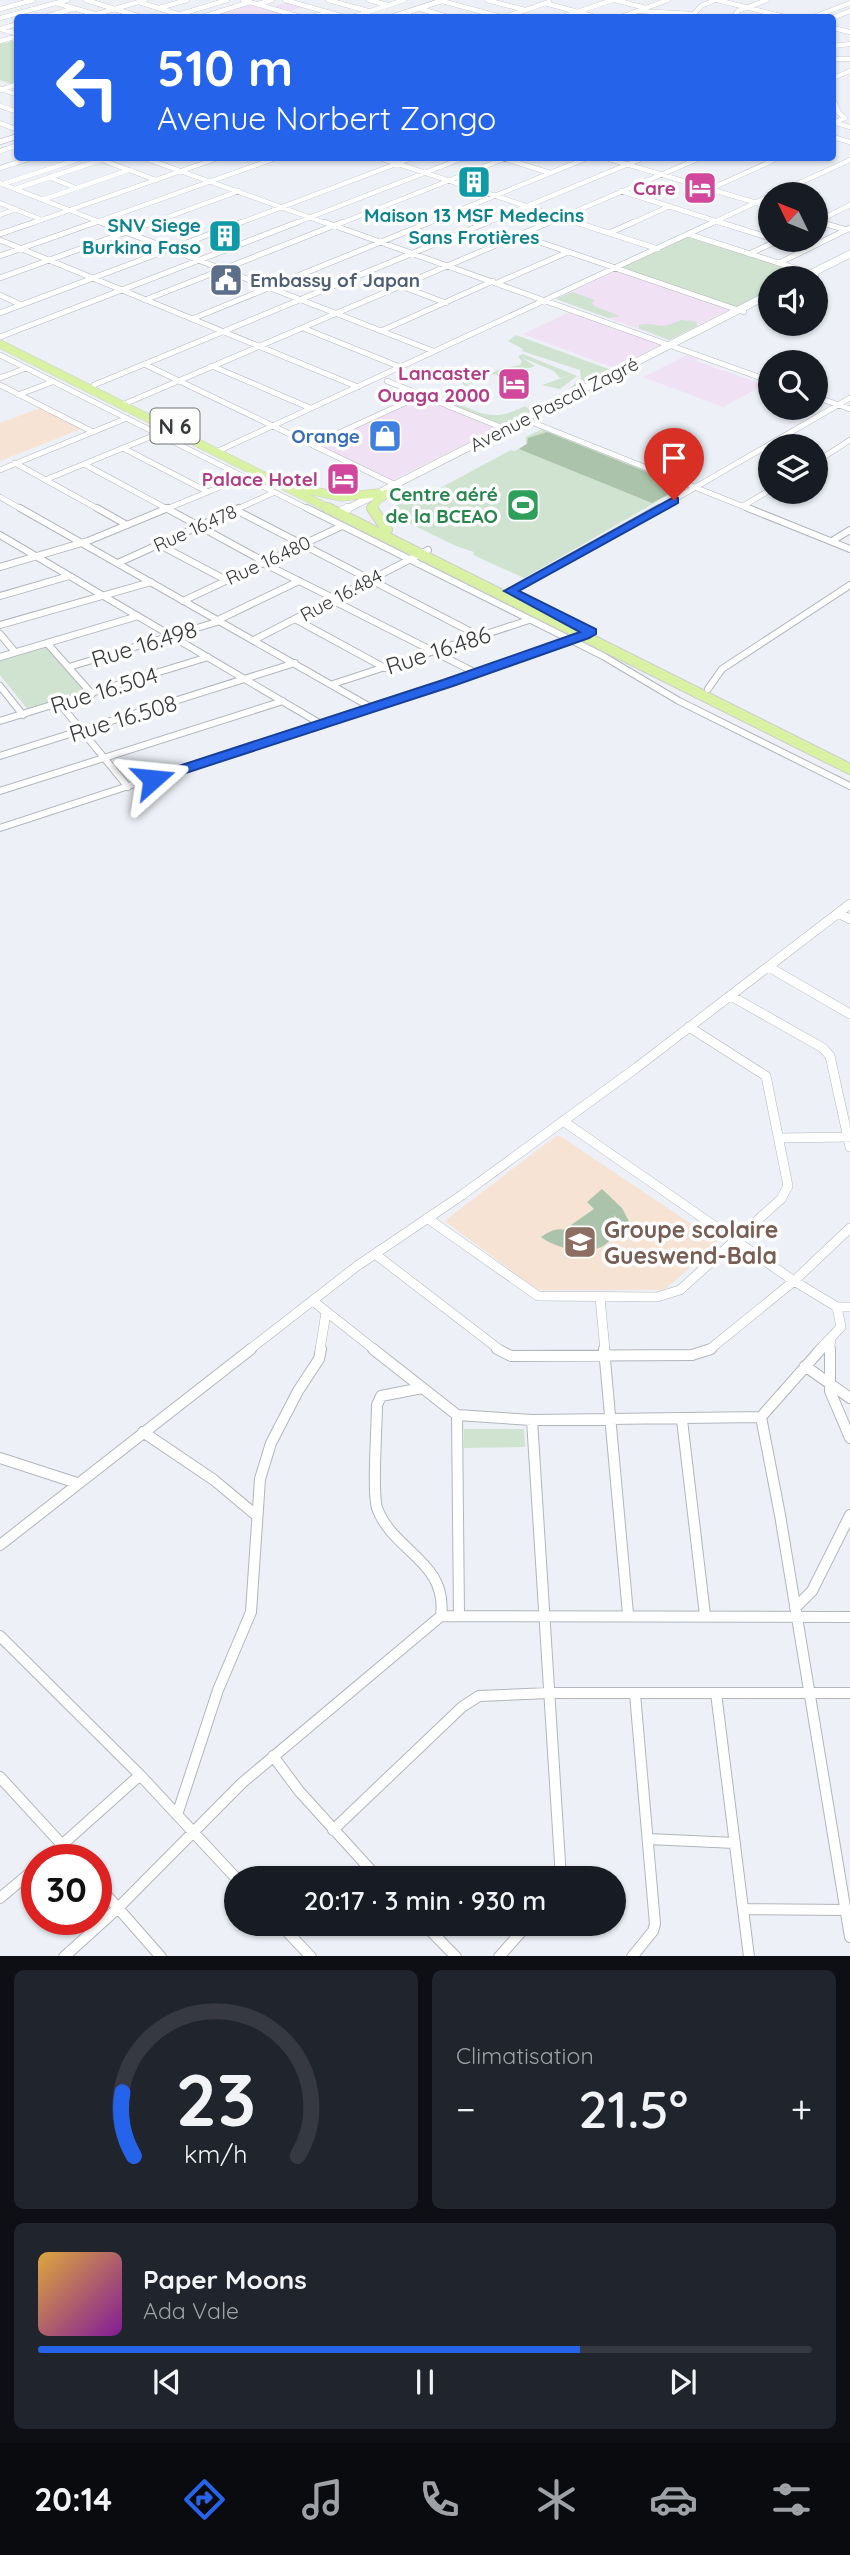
<!DOCTYPE html>
<html lang="fr">
<head>
<meta charset="utf-8">
<style>
  :root { --surface:#171b24; --page:#20242c; --text:#f1f3f6; --muted:#9ea1a6; --line:#363941; --accent:#2563eb }
  body { margin:0; font-family:Quicksand,sans-serif; background:var(--page); color:var(--text); height:100vh; display:flex; flex-direction:column; font-size:26px; white-space:nowrap }
  * { box-sizing:border-box; margin:0 }
  p { font-size:23px; color:var(--muted) }
  .icon { flex:none; width:38px; height:38px; fill:none; stroke:currentColor; stroke-width:2; stroke-linecap:round; stroke-linejoin:round }
  .map { position:relative; height:1956px; overflow:hidden }
  .panel { display:flex; flex-direction:column; gap:14px; padding:14px; background:#0d0f14; flex:1 }
  .panel>* { flex:none }
  .top-card { position:absolute; left:14px; top:14px; width:822px; height:147px; border-radius:7px; box-shadow:0 2px 5px #0004; background:#2563eb; color:#fff; overflow:hidden }
  .needle { width:46px; rotate:313deg }
  .tools { position:absolute; left:758px; top:182px; display:grid; gap:14px }
  .tools a { display:grid; place-items:center; width:70px; height:70px; border-radius:50%; background:var(--surface); box-shadow:0 2px 5px #0004; font-size:35px }
  .speed { position:absolute; left:21px; top:1844px; display:flex; gap:14px; font-size:35px; font-weight:700; text-align:center }
  .speed>* { display:grid; place-content:center; width:91px; height:91px; border-radius:50%; background:var(--surface); box-shadow:0 2px 5px #0004; line-height:1 }
  .speed .limit { border:10px solid #d22; background:#fff; color:#111 }
  .pin { position:absolute; display:grid; place-items:center; width:60px; height:60px; color:#fff; margin:-72px -30px; border-radius:50% 50% 50% 0; rotate:-45deg; box-shadow:0 0 7px #0007 }
  .pin .icon { rotate:45deg }
  .me { position:absolute; width:77px; margin:-38px; rotate:72deg; stroke-linejoin:round; filter:drop-shadow(0 0 5px #0008) }
  .turn { display:flex; align-items:center; gap:24px; height:147px; padding:0 28px; font-size:32px }
  .turn .icon { width:91px; height:91px; stroke-width:2.5 }
  .turn b { display:block; font-size:49px; line-height:60px }
  .big { font-size:52px; font-weight:600; line-height:1.1 }
  .panel .card { flex:1; display:flex; flex-direction:column; justify-content:center; gap:10px; min-width:0; padding:0 24px; border-radius:10px; background:var(--page) }
  .panel .dial { align-items:center; gap:0 }
  .dial svg { height:182px; overflow:visible; fill:none; stroke:var(--line); stroke-width:7; stroke-linecap:round; text-anchor:middle }
  .dial text { fill:var(--text); stroke:none }
  .song { display:flex; align-items:center; gap:21px }
  .cover { width:84px; height:84px; border-radius:10px; background:linear-gradient(135deg,hsl(40 70% 55%),hsl(290 70% 35%)) }
  .played { height:7px; border-radius:4px; background:linear-gradient(90deg,var(--accent) 70%,var(--line) 70%) }
  .keys { display:flex; justify-content:space-around; direction:ltr }
  .heat { display:flex; justify-content:space-between; align-items:center; font-size:38px; direction:ltr }
  .panel .tiles { flex:1; display:grid; gap:14px; grid-template-columns:1fr 1fr }
  .card:last-child { grid-column:span 2 }
  .trip { position:absolute; left:224px; top:1866px; width:402px; height:70px; border-radius:35px; background:var(--surface); box-shadow:0 2px 5px #0004; font-weight:600; line-height:70px; text-align:center }
  .tab-bar { display:flex; height:112px; justify-content:space-around; align-items:center; background:#090b0e; color:var(--muted) }
  .tab-bar .icon { width:49px; height:49px }
  .tab-bar .on { color:var(--accent) }
  .tab-bar b { font-size:32px; color:var(--text) }
  .map>svg:first-child { display:block }
</style>
</head>
<body>
<div class="map">
<svg width="850" height="1957" viewBox="0 0 850 1957">
  <rect width="100%" height="100%" fill="#edf1f7"/>
  <!-- commercial -->
  <path fill="#f0e1f4" d="M289,2L303,6L275,17L203,18L249,3L268,8Z
    M617,271L730,309L669,340L556,299Z
    M570,312L662,344L614,368L523,334Z
    M687,355L698,359L696,361L764,385L723,407L643,377Z
    M422,398L497,429L501,436L470,442L393,480L318,445Z"/>
  <!-- education -->
  <path fill="#f7e3d3" d="M40,408L81,429L0,461V423Z
    M556,1136H560L717,1241V1244L664,1290H538L447,1223V1219Z"/>
  <!-- green -->
  <path fill="#d0e2d0" d="M13,41L17,42L18,81L11,84L0,80V44Z
    M688,236L803,273L793,278H770V290L737,307L621,268Z
    M572,292L595,300L592,303L594,306L620,316L608,318L556,299Z
    M681,320L697,322V326L669,340L639,328V325C658,321 656,332 681,320Z
    M516,335L603,367L609,369L608,372L568,390L581,378L580,370L522,351L523,349L508,341Z
    M523,354L577,376L560,389L542,385L571,375L560,378L554,371L521,357L535,366L500,377L494,374L444,395L465,385L456,381L463,378L476,380L470,374L477,371L486,375L504,368L520,365L522,362L518,356Z
    M449,400C481,413 492,423 525,406L531,411L504,426L444,402Z
    M542,429L684,486L524,578L473,555L474,552L456,546L386,512L402,501L418,500L511,450L515,451L526,444V437Z
    M46,644L87,693L29,711L0,675V658Z
    M464,1429H524L525,1447L464,1448Z"/>
  <!-- forest -->
  <path fill="#acc3ab" d="M547,432L671,482L666,486L676,490L652,503L519,449L527,444L528,438Z
    M602,1189L622,1208L633,1229L630,1235L619,1231L622,1224L614,1215C623,1260 566,1256 541,1237C554,1228 561,1227 576,1233L578,1229L571,1225L594,1209L587,1202Z"/>
  <g fill="none" stroke-linecap="round" stroke-linejoin="round">
    <defs>
      <path id="street-far4" d="M86,0L144,18
        M243,0L304,18
        M285,0L348,18
        M328,0L368,11
        M369,0L388,5
        M487,0L525,10
        M615,0L646,8
        M717,0L789,18
        M442,1L505,18
        M139,2L190,18
        M56,3L94,14
        M545,3L599,18
        M258,4L272,0
        M159,8L187,0
        M418,8L451,18
        M0,9L33,0
        M638,11L693,14
        M692,16L701,6L715,0
        M0,18L67,0
        M41,18L72,9
        M84,18L145,0
        M168,18L227,0
        M199,18L250,2
        M310,18L328,12
        M350,18L404,0
        M502,18L549,2
        M560,18L612,0
        M618,18L668,0
        M733,18L738,11L767,0
        M811,18L850,3
        M832,18L850,11
        M833,28L850,32
        M0,29L18,34
        M0,29L18,24
        M0,41L18,36
        M833,46L850,44
        M833,59H850
        M833,78L850,71
        M1,89L18,95
        M0,90L18,84
        M833,99L839,113L845,118L833,123
        M0,106L18,112
        M833,122L850,127
        M0,123L18,130
        M833,137L850,142
        M0,151L18,145
        M144,158L328,224
        M380,158L581,224
        M503,158L550,173
        M606,158L770,207
        M99,159L156,180
        M0,168L31,158
        M49,177L76,188
        M0,183L105,224
        M3,184L82,158
        M15,189L101,160
        M710,189L772,161
        M621,191L725,224
        M775,194L850,160
        M42,200L129,170
        M0,203L42,220
        M0,215L16,209
        M816,221L825,224
        M816,222L850,205
        M30,224L218,158
        M91,224L276,158
        M149,224L239,191
        M237,224L412,158
        M293,224L463,158
        M339,224L506,158
        M426,224L587,158
        M484,224L643,158
        M546,224L700,158
        M630,224L670,206
        M710,224L770,196"/>
      <path id="street-far3" d="M100,222L433,351
        M324,222L770,381
        M575,222L658,249
        M719,222L770,238
        M819,222L847,230
        M609,233L634,222
        M0,234L35,222
        M688,234L816,275
        M519,235L744,312
        M0,240L358,387
        M749,254L779,240
        M0,256L96,222
        M779,263L850,228
        M0,278L154,222
        M497,283L568,252
        M401,286L446,303
        M0,295L21,305
        M145,300L343,222
        M0,313L242,222
        M192,319L430,222
        M303,328L400,367
        M381,331L493,281
        M0,337L298,222
        M0,355L310,510
        M146,365L400,487
        M212,366L310,408
        M0,378L26,368
        M387,381L510,431
        M0,385L93,432
        M94,385L488,222
        M18,395L52,382
        M816,397L850,409
        M122,405L550,222
        M529,421L752,510
        M313,445L422,395
        M123,448L208,492
        M216,452L714,222
        M816,462L850,440
        M15,463L100,510
        M84,464L169,510
        M0,470L127,418
        M45,480L160,433
        M0,497L23,510
        M743,506L770,490
        M164,510L256,472
        M235,510L273,493
        M656,510L850,398"/>
      <path id="street-far2" d="M20,508L372,708
        M97,508L127,525
        M166,508L265,562
        M307,508L603,656L679,701L850,786
        M748,508L850,549
        M236,510L481,637
        M0,535L321,724
        M832,541L850,530
        M158,544L226,580
        M118,563L239,508
        M263,563L335,599
        M0,567L88,541L168,508
        M510,591L659,508
        M0,596L69,576
        M332,600L476,673
        M183,601L342,526
        M295,619L385,668
        M218,620L299,581
        M0,625L151,582
        M0,634L15,652
        M254,640L428,550
        M47,643L92,694
        M0,657L138,616
        M69,667L220,621
        M333,684L529,620
        M0,686L23,715
        M708,689L722,669L850,585
        M60,704L128,787
        M0,721L208,657
        M0,756L295,663
        M0,791L283,701
        M0,828L572,641L591,631"/>
      <path id="street-far1" d="M838,913L850,919
        M769,967L850,1014
        M731,996L823,1048L830,1056L850,1147
        M563,1121L794,1281L837,1307H850
        M780,1138L850,1137
        M427,1218L538,1296L657,1297L680,1290L781,1199L788,1186L766,1076L689,1027
        M375,1254L500,1350
        M600,1298L605,1350
        M313,1301L375,1350
        M249,1350L357,1266L462,1195L636,1068L850,904
        M320,1350L326,1312
        M709,1350L794,1281L850,1228
        M819,1350L841,1327L837,1307
        M829,1350L831,1340"/>
      <path id="street" d="M373,1349L457,1415L532,1420L761,1417L821,1349
        M497,1349L511,1356L692,1355L711,1349
        M604,1349L628,1614
        M830,1349V1391L850,1438
        M805,1366L850,1398
        M422,1388L381,1396L377,1405C377,1427 372,1491 377,1508C393,1552 448,1561 441,1616
        M457,1415L459,1616
        M761,1417L780,1515L850,1937
        M532,1420L561,1878
        M682,1420L705,1615
        M143,1432L214,1480L257,1516
        M0,1458L77,1483
        M0,1545L251,1349
        M795,1608L812,1591L850,1515
        M0,1636L140,1775L236,1878
        M716,1693L749,1957
        M273,1756L299,1791L378,1878
        M0,1777L76,1860
        M177,1815L218,1690L251,1612L260,1479L271,1443L298,1391L319,1359L321,1349
        M333,1830L462,1707L479,1696L549,1693H850
        M648,1839L735,1843
        M45,1860L140,1775
        M96,1883L161,1957
        M0,1898L37,1867
        M743,1909L846,1910
        M279,1923L311,1957
        M423,1923L456,1957
        M64,1957L118,1908L242,1783L441,1616L850,1617
        M499,1957L529,1923
        M632,1957L653,1931L655,1924L635,1694"/>
      <path id="secondary-far2" d="M389,18L444,0
        M0,142L18,136"/>
      <path id="secondary-far1" d="M802,278L850,254
        M345,510L770,294"/>
      <path id="secondary" d="M339,513L348,508"/>
      <path id="primary-far1" d="M0,344L332,510
        M305,489L341,497L378,493
        M373,510L376,501L386,494"/>
      <path id="primary" d="M328,508L850,769
        M372,508L387,530"/>
    </defs>
    <!-- street-far4 casing -->
    <use href="#street-far4" stroke="#b1b6bb" stroke-width="5"/>
    <!-- street-far3 casing -->
    <use href="#street-far3" stroke="#b1b6bb" stroke-width="6"/>
    <!-- street-far2 casing -->
    <use href="#street-far2" stroke="#b1b6bb" stroke-width="8"/>
    <!-- street-far1 casing -->
    <use href="#street-far1" stroke="#b1b6bb" stroke-width="10"/>
    <!-- street casing -->
    <use href="#street" stroke="#b1b6bb" stroke-width="12"/>
    <!-- secondary-far2 casing -->
    <use href="#secondary-far2" stroke="#b1b6bb" stroke-width="6"/>
    <!-- secondary-far1 casing -->
    <use href="#secondary-far1" stroke="#b1b6bb" stroke-width="8"/>
    <!-- secondary casing -->
    <use href="#secondary" stroke="#b1b6bb" stroke-width="10"/>
    <!-- primary-far1 casing -->
    <use href="#primary-far1" stroke="#cfcfd0" stroke-width="9"/>
    <!-- primary casing -->
    <use href="#primary" stroke="#cfcfd0" stroke-width="12"/>
    <!-- street-far4 -->
    <use href="#street-far4" stroke="#fff" stroke-width="4.5"/>
    <!-- street-far3 -->
    <use href="#street-far3" stroke="#fff" stroke-width="5"/>
    <!-- street-far2 -->
    <use href="#street-far2" stroke="#fff" stroke-width="6"/>
    <!-- street-far1 -->
    <use href="#street-far1" stroke="#fff" stroke-width="9"/>
    <!-- street -->
    <use href="#street" stroke="#fff" stroke-width="10"/>
    <!-- secondary-far2 -->
    <use href="#secondary-far2" stroke="#fff" stroke-width="5"/>
    <!-- secondary-far1 -->
    <use href="#secondary-far1" stroke="#fff" stroke-width="7"/>
    <!-- secondary -->
    <use href="#secondary" stroke="#fff" stroke-width="9"/>
    <!-- primary-far1 -->
    <use href="#primary-far1" stroke="#d9f1a3" stroke-width="8"/>
    <!-- primary -->
    <use href="#primary" stroke="#d9f1a3" stroke-width="10"/>
  </g>
  <!-- route -->
  <path fill="#2563eb" stroke="#184099" stroke-width="2" d="M674,497L678,498V503L519,591L596,629V634L589,638L453,686L158,782L153,783L146,779L148,776L443,680L580,632L504,591Z"/>
  <!-- icons -->
  <defs>
    <symbol id="building-square" viewBox="-11 -11 22 22"><rect x="-9" y="-9" width="18" height="18" rx="4" fill="#0f9aa8" stroke="#fefefe"/><path d="M-4-6H4V6H1V3H-1V6H-4ZM-2.5-4.3h1.7v1.8h-1.7ZM.8-4.3h1.7v1.8H.8ZM-2.5-1h1.7V.8h-1.7ZM.8-1h1.7V.8H.8Z" fill="#fff"/></symbol>
    <symbol id="hotel-square" viewBox="-11 -11 22 22"><rect x="-9" y="-9" width="18" height="18" rx="4" fill="#d1479c" stroke="#fefefe"/><path d="M-6-4.5h1.5V1H6V5H4.5V3h-9V5H-6ZM-4 0a1.8 1.8 0 1 1 3.6 0ZM.5 0V-2.5h3Q6-2.5 6 0Z" fill="#fff"/></symbol>
    <symbol id="civic-square" viewBox="-11 -11 22 22"><rect x="-9" y="-9" width="18" height="18" rx="4" fill="#5c6f8a" stroke="#fefefe"/><path d="M-.6-6.5H3V-4.5H.6V-3L4-1V1h2V6H-6V1h2V-1L-.6-3ZM-1.2 2.5V6h2.4V2.5Z" fill="#fff"/></symbol>
    <symbol id="shop-square" viewBox="-11 -11 22 22"><rect x="-9" y="-9" width="18" height="18" rx="4" fill="#3f7fe0" stroke="#fefefe"/><path d="M-5-2.5h2.3a2.7 3.5 0 0 1 5.4 0H5L5.5 6h-11ZM-1.5-2.5h3a1.5 2.3 0 0 0-3 0Z" fill="#fff"/></symbol>
    <symbol id="stadium-square" viewBox="-11 -11 22 22"><rect x="-9" y="-9" width="18" height="18" rx="4" fill="#2e9e5b" stroke="#fefefe"/><path d="M0-5a6.5 5 0 1 0 0 10a6.5 5 0 1 0 0-10ZM-3.5-1.8h7v3.6h-7Z" fill="#fff"/></symbol>
    <symbol id="school-square" viewBox="-11 -11 22 22"><rect x="-9" y="-9" width="18" height="18" rx="4" fill="#8d6e63" stroke="#fefefe"/><path d="M0-5L7-2L0 1L-7-2ZM-4 1L0 2.5L4 1V4Q0 6-4 4Z" fill="#fff"/></symbol>
  </defs>
  <g fill-rule="evenodd">
    <use href="#building-square" x="455" y="163" width="38" height="38"/>
    <use href="#hotel-square" x="681" y="169" width="38" height="38"/>
    <use href="#building-square" x="206" y="217" width="38" height="38"/>
    <use href="#civic-square" x="207" y="261" width="38" height="38"/>
    <use href="#hotel-square" x="495" y="365" width="38" height="38"/>
    <use href="#shop-square" x="366" y="417" width="38" height="38"/>
    <use href="#hotel-square" x="324" y="460" width="38" height="38"/>
    <use href="#stadium-square" x="504" y="486" width="38" height="38"/>
    <use href="#school-square" x="561" y="1223" width="38" height="38"/>
  </g>
  <g text-anchor="middle" dominant-baseline="central" stroke-width="7" stroke-linejoin="round" paint-order="stroke">
    <!-- far-hotel labels -->
    <g font-size="19" font-weight="bold" fill="#b23c85" stroke="#fefefe" text-anchor="end">
      <text x="676" y="188">Care</text>
      <text x="490" y="373">Lancaster<tspan x="490" dy="22">Ouaga 2000</tspan></text>
      <text x="318" y="479">Palace Hotel</text>
    </g>
    <!-- far-culture labels -->
    <g font-size="19" font-weight="bold" fill="#0d838f" stroke="#fefefe">
      <text x="474" y="215">Maison 13 MSF Medecins<tspan x="474" dy="22">Sans Frotières</tspan></text>
      <text x="201" y="225" text-anchor="end">SNV Siege<tspan x="201" dy="22">Burkina Faso</tspan></text>
    </g>
    <!-- far-service labels -->
    <g font-size="19" font-weight="bold" fill="#4e5e75" stroke="#fefefe" text-anchor="start">
      <text x="250" y="280">Embassy of Japan</text>
    </g>
    <!-- far-street labels -->
    <g font-size="19" fill="#37393b" stroke="#fefefe">
      <text transform="translate(554 404) rotate(-27)">Avenue Pascal Zagré</text>
      <text transform="translate(195 528) rotate(-24)">Rue 16.478</text>
      <text transform="translate(268 560) rotate(-25)">Rue 16.480</text>
      <text transform="translate(341 595) rotate(-28)">Rue 16.484</text>
    </g>
    <!-- far-shop labels -->
    <g font-size="19" font-weight="bold" fill="#366cbe" stroke="#fefefe" text-anchor="end">
      <text x="360" y="436">Orange</text>
    </g>
    <!-- far-leisure labels -->
    <g font-size="19" font-weight="bold" fill="#27864d" stroke="#fefefe" text-anchor="end">
      <text x="498" y="494">Centre aéré<tspan x="498" dy="22">de la BCEAO</tspan></text>
    </g>
    <!-- shield labels -->
    <rect fill="#fefefe" stroke="#737476" stroke-width="2" x="150.5" y="408.5" width="49" height="35" rx="5"/>
    <g font-size="21" font-weight="bold" fill="#37393b">
      <text x="175" y="426">N 6</text>
    </g>
    <!-- street labels -->
    <g font-size="23" fill="#37393b" stroke="#fefefe">
      <text transform="translate(144 644) rotate(-17)">Rue 16.498</text>
      <text transform="translate(438 650) rotate(-18)">Rue 16.486</text>
      <text transform="translate(104 690) rotate(-17)">Rue 16.504</text>
      <text transform="translate(123 718) rotate(-17)">Rue 16.508</text>
    </g>
    <!-- education labels -->
    <g font-size="23" font-weight="bold" fill="#785e54" stroke="#fefefe" text-anchor="start">
      <text x="604" y="1229">Groupe scolaire<tspan x="604" dy="26">Gueswend-Bala</tspan></text>
    </g>
  </g>
</svg>
<div class="tools">
<a><svg class="needle" viewBox="-14 -14 28 28"><path d="M0-13l5 13h-10z" fill="#e53935"/><path d="M0 13l5-13h-10z" fill="#9ea1a6"/></svg></a>
<a><svg class="icon" aria-label="sound" viewBox="0 0 24 24"><path d="M4 9h4l5-4v14l-5-4H4zM17 9q2 3 0 6"/></svg></a>
<a><svg class="icon" aria-label="search" viewBox="0 0 24 24"><circle cx="10" cy="10" r="6"/><path d="M15 15l6 6"/></svg></a>
<a><svg class="icon" aria-label="layers" viewBox="0 0 24 24"><path d="M12 4l9 5-9 5-9-5zM3 14l9 5 9-5"/></svg></a>
</div>
<div class="speed"><div class="limit">30</div></div>
<div class="pin" style="left:674px;top:500px;background:#d93025"><svg class="icon" aria-label="arrive" viewBox="0 0 24 24"><path d="M6 21V4h12l-3 4 3 4H6"/></svg></div>
<svg class="me" style="left:153px;top:779px" viewBox="-20 -20 40 40"><path d="M0-17L14 15 0 8-14 15z" fill="#2563eb" stroke="#fff" stroke-width="4"/></svg>
<div class="trip">20:17 · 3 min · 930 m</div>
<div class="top-card">
<div class="turn"><svg class="icon" aria-label="left" viewBox="0 0 24 24"><path d="M17 20v-9H6M10 6l-5 5 5 5"/></svg><div><b>510 m</b>Avenue Norbert Zongo</div></div>
</div>
</div>
<section class="panel">
<div class="tiles">
<div class="card dial"><svg viewBox="0 0 100 80">
<path d="M14 69A42 42 0 1 1 86 69"/>
<path d="M14 69A42 42 0 0 1 9 41" stroke="#2563eb"/>
<text x="50" y="56" font-size="32" font-weight="700">23</text>
<text x="50" y="72" font-size="11">km/h</text>
</svg></div>
<div class="card"><p>Climatisation</p>
<div class="heat"><a>−</a><b class="big">21.5°</b><a>+</a></div>
</div>
<div class="card">
<div class="song"><i class="cover"></i><div><b>Paper Moons</b><p>Ada Vale</p></div></div>
<div class="played"></div>
<div class="keys"><svg class="icon" aria-label="previous" viewBox="0 0 24 24"><path d="M18 5L8 12l10 7zM5 5v14"/></svg><svg class="icon" aria-label="pause" viewBox="0 0 24 24"><path d="M8 5v14M16 5v14"/></svg><svg class="icon" aria-label="next" viewBox="0 0 24 24"><path d="M6 5l10 7-10 7zM19 5v14"/></svg></div>
</div>
</div>
</section>
<nav class="tab-bar">
<b>20:14</b>
<svg class="icon on" aria-label="directions" viewBox="0 0 24 24"><path d="M12 3l9 9-9 9-9-9zM9 14v-3h6M13 9l2 2-2 2"/></svg>
<svg class="icon" aria-label="music" viewBox="0 0 24 24"><path d="M9 18V5l10-2v13"/><circle cx="6" cy="18" r="3"/><circle cx="16" cy="16" r="3"/></svg>
<svg class="icon" aria-label="phone" viewBox="0 0 24 24"><path d="M5 4h4l2 5-3 2q2 4 5 5l2-3 5 2v4C11 20 4 13 5 4z"/></svg>
<svg class="icon" aria-label="climate" viewBox="0 0 24 24"><path d="M12 3v18M4 7l16 10M4 17L20 7"/></svg>
<svg class="icon" aria-label="car" viewBox="0 0 24 24"><path d="M5 17H2v-5l4-1 3-4h7l3 4 3 1v5h-3M9 17h6M6 11h13"/><circle cx="7" cy="17" r="2"/><circle cx="17" cy="17" r="2"/></svg>
<svg class="icon" aria-label="filters" viewBox="0 0 24 24"><path d="M4 7h16M4 17h16"/><circle cx="9" cy="7" r="2"/><circle cx="15" cy="17" r="2"/></svg>
</nav>
</body>
</html>
